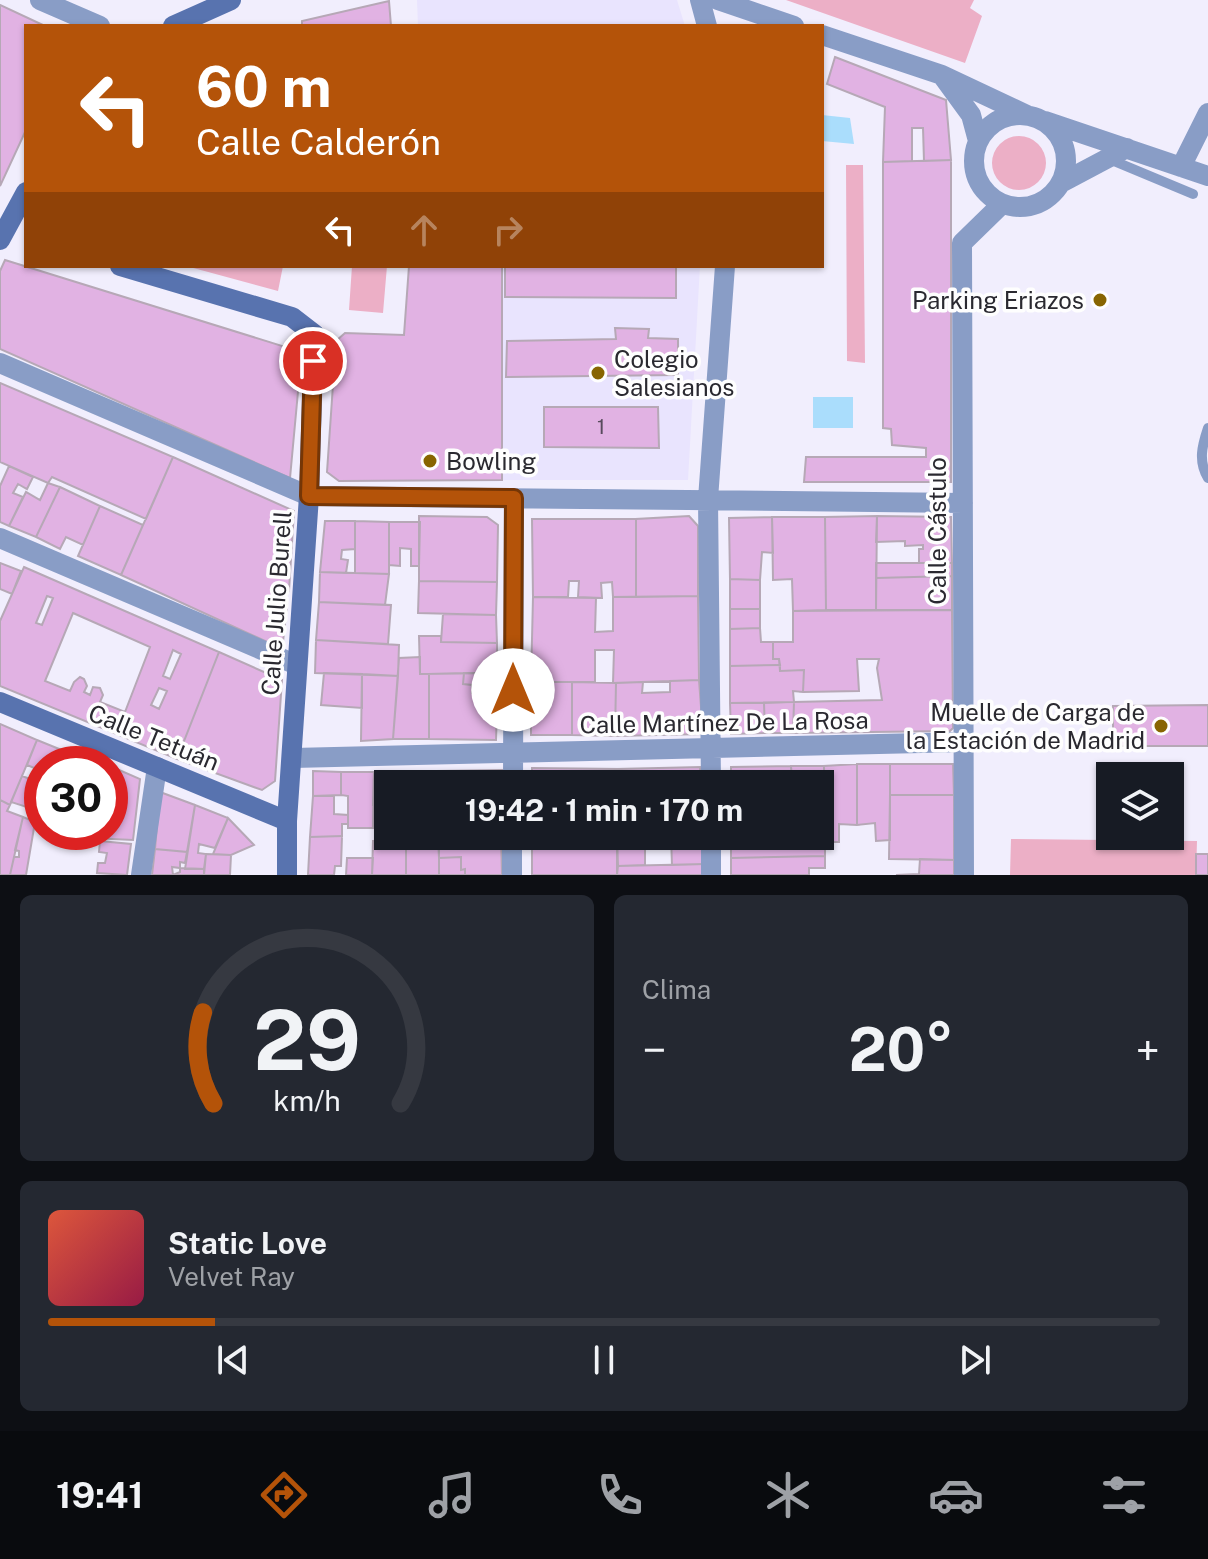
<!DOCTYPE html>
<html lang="es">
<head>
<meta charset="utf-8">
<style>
  :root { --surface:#171b24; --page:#242831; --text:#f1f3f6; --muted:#9ea1a6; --line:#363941; --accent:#b45309 }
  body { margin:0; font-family:"Public Sans",sans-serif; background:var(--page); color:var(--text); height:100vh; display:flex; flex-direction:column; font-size:30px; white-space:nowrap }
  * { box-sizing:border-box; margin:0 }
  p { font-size:26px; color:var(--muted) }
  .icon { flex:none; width:44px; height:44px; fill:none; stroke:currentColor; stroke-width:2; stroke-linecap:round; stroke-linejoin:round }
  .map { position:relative; height:875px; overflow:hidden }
  .sheet { display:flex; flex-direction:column; gap:20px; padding:20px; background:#0d0f14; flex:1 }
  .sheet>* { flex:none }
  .banner { position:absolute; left:24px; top:24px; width:800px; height:244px; border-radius:0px; box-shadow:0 2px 6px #0004; background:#b45309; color:#fff; overflow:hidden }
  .fabs { position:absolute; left:1096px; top:762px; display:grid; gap:16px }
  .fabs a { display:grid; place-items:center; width:88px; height:88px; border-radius:0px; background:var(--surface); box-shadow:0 2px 6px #0004; font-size:40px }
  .speed { position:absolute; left:24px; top:746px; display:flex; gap:16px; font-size:40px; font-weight:700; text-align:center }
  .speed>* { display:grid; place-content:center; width:104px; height:104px; border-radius:50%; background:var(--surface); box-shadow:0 2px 6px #0004; line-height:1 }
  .speed .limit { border:12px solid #d22; background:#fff; color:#111 }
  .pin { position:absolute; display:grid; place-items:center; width:68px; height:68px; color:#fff; margin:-34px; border:4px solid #fff; border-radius:50%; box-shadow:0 2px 8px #0007 }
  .me { position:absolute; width:88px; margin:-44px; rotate:0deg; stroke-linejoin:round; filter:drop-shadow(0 0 6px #0008) }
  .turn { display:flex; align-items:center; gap:28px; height:168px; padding:0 40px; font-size:36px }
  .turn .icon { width:104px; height:104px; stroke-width:2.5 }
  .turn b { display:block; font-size:56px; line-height:68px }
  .lanes { display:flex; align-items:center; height:76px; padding:0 40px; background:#0003; justify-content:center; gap:40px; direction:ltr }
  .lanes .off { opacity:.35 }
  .big { font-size:60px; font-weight:700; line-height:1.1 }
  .sheet .tile { flex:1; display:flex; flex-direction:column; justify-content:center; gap:12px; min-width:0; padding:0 28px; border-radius:12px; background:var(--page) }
  .sheet .dial { align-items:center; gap:0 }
  .dial svg { height:208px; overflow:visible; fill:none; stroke:var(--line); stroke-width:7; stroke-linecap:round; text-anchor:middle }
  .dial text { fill:var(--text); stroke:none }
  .song { display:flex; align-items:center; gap:24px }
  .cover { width:96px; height:96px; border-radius:12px; background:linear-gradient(135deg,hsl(10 70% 55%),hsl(340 70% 35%)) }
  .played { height:8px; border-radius:4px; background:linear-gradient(90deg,var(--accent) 15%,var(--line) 15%) }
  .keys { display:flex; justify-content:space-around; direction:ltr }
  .heat { display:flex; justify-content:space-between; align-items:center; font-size:44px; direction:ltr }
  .sheet .tiles { flex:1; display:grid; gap:20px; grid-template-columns:1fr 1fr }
  .tile:last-child { grid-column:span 2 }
  .trip { position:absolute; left:374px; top:770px; width:460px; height:80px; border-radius:0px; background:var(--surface); box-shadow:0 2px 6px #0004; font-weight:700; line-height:80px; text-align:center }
  .dock { display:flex; height:128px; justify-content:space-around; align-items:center; background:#090b0e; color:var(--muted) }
  .dock .icon { width:56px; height:56px }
  .dock .active { color:var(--accent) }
  .dock b { font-size:36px; color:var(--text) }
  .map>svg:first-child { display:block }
</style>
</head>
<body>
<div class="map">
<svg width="1208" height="875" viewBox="0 0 1208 875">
  <rect width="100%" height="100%" fill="#f1eefd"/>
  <!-- built -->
  <path fill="#e9e4fe" d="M417,0H677L685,26H418Z
    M502,266H700L688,480H502Z"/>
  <!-- green -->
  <path fill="#ecafc6" d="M786,0H974L970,8L982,16L965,63Z
    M992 163a27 27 0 1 1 54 0a27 27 0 1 1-54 0Z
    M863,165L865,363L847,361L846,165Z
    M186,266H283L278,291Z
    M352,266H387L383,313L349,310Z
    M1011,839L1197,841L1196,875H1010Z"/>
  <!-- water -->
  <path fill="#aaddfc" d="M822,115L850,118L854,144L822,141Z
    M813,397H853V428H813Z"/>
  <!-- building -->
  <path fill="#e1b2e3" stroke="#b6a8b6" stroke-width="2" fill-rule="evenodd" d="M389,1L391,26H302V21Z
    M0,5L45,26H26V130L0,186Z
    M835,57L946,100L951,160L924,161L923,128H912V161L883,162L885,107L827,84Z
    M951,160V482H804L806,457H926V448L892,445L891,429L883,428V162Z
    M5,260L292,349L301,359L290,478L0,349V271Z
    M409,266H502V480L339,481L327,472L336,341L345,333L404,335Z
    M505,266H676V298L505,297Z
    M615,328L649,329L648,338L678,339V375L506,377L507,341L616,339Z
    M0,383L173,457L146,519L52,477L48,483L0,462Z
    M544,407H658L659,448L544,447Z
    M173,457L294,511L289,591L282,602L287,605L283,642L276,646L121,575Z
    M9,466L33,477L27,489L18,484L13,493L23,497L9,526L0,522V486Z
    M48,483L60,487L36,537L9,526L26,492L40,500Z
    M60,487L100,506L83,545L66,537L60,549L36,537Z
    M100,506L143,525L121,575L78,556Z
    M419,516L487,517L498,525L497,582L419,581Z
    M689,516L698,526V596L636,597V519Z
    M877,516L876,610H826L825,517Z
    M877,516L951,517L952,563H919V549H923V545L905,546V541L876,542Z
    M772,517H825L826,610L793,611L792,579L773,580Z
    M772,517L773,553L762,552L760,580L730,579L729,518Z
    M532,519H636V597H613L612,582L601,583L602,598L578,597L579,581H569L568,597H533Z
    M325,521H355V549L342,550L341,559L348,560L346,573L320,572Z
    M355,521L389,522V574L355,573Z
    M389,522H420L419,566H411V549L400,548V566L389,565Z
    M0,563L21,571L12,594L0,589Z
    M876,563H952V576L876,578Z
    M24,567L219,652L177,759L0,686V621ZM47,596L53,598L42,625L36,623ZM73,613L150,647L125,712L100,702L103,695L100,688L93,687L90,695L84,692L87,686L84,679L80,677L74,682L70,691L45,681ZM173,650L181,654L170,679L163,676ZM159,688L167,691L159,709L151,705Z
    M320,572L389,574L385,605L319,602Z
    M952,576V610H876V578Z
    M730,579L760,580V609H730Z
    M419,581L497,582L496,615L418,613Z
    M698,596L699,680L613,683L614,650H595V682H531L533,597L596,598L595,632L613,631V597Z
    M319,602L391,605L388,644L316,640Z
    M730,609H760V628L730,629Z
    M952,610L953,728L950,731L793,733L794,702L882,700L877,668L879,659H857L859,691L803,692L804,670L780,671L779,659H773V642H793V611Z
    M443,614L496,615L497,643L441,642Z
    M760,628L761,642H773V659H779L780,665L730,666V629Z
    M419,636H441V642L497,643V673L420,674Z
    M316,640L399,645L398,676L315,673Z
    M219,652L282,680L275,781L262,790L177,759Z
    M420,657V674H429V739H393L399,658Z
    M780,665V671L804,670L803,692L793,691L794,702L730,703V666Z
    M324,673L362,674V708L321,705Z
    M464,673L463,684L472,685V693L485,692L484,710H497L496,740L429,739V674Z
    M464,673H497V693H472V685L463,684Z
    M362,674L398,676L393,739L361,741Z
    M699,680L703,734L615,736L616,683L643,682L642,693L670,692V681Z
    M531,682H572V735H531Z
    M572,682L616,683L615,736L572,735Z
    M794,702L793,733H765L764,703Z
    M730,703H764L765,733L731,734Z
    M1208,705V746H1113V706Z
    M0,724L37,740L10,805L0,800Z
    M37,740L96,764H42V812L11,802L22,776L33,780L39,770L27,765Z
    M857,764V825L839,824V842H825L824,766Z
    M857,764H890V840L876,841L875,823L857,825Z
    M890,764H953L954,795H890Z
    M110,766L140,779L133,840L69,837L70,832H110Z
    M791,766L792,781L731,784V767Z
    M791,766H824V794H820V784H792Z
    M700,767L701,784H667L668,779L656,777L657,783L618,784V769Z
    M532,768L618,769V784H532Z
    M502,770L501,784H438L437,771Z
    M313,771L341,772V795L313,796Z
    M437,771L438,784H405V772Z
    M341,772H374L373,828H348V796L341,795Z
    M374,772H405V784H388V805H373Z
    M160,792L195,805L187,852L155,849Z
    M890,795H954V860L889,859Z
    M313,796H334V814L348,815V824H342V836L310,837Z
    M0,800L10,805L7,811L23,817L10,875H0Z
    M195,805L228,818L215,848L199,844L198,853L206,854L204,869H185Z
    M23,817L35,822L26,875H10L14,857H19V851L15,850Z
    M228,818L254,845L231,855L213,854Z
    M820,827H825V856L731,858V836H820Z
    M342,836L341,866H335L334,875H308L310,837Z
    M438,836H501L502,875H465V869L461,870V857L439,858Z
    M532,836H617V875H532Z
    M617,836H645V865L618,866Z
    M671,836H701L704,864L672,865Z
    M439,839V875H406V840Z
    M406,840V875H372L373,841Z
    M100,841L131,844L127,875L97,873L98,863H105L107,853L99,852Z
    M155,849L187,852L185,863L180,862V868L172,867L173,875H152Z
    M206,854L231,855L230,875H204Z
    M1196,854H1208V875H1196Z
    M825,856V868H809V875H731V858Z
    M461,857V870L465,869V875H439V858Z
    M347,858H373L372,875H346Z
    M920,859L954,860V875H896L919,874Z
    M704,864L703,875H617L618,866Z
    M180,868L204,869V875H173L180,872Z"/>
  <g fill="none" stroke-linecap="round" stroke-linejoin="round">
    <!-- lane -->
    <path stroke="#899dc6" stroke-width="10" d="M1109,159L1193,194
      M1208,428C1202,446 1198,461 1208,478"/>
    <!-- street -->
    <path stroke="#899dc6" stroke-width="20" d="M40,0L100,26
      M700,0L707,26
      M718,0L794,26
      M822,35L942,75L1027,115
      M944,78L971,115L978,141
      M974 161a46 46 0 1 1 92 0a46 46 0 1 1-92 0Z
      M1045,121L1208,176
      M1181,167L1208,113
      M1061,183L1127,148
      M0,363L309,496L963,503
      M0,538L297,665
      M293,758L964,742
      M513,784L514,498
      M711,784L708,499L725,266
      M141,875L157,767
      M512,875V836
      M711,875V836
      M964,875L962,243L1002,204"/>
    <!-- secondary -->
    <path stroke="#5873af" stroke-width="20" d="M173,26L231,0
      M0,240L26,192
      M120,266L292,317L314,334L309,496L287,821V875
      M0,702L287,821"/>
  </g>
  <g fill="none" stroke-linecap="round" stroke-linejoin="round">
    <defs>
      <path id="route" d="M313,361L309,496L514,498L513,690"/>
    </defs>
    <!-- route casing -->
    <use href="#route" stroke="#753606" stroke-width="20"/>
    <!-- route -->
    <use href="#route" stroke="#b45309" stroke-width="14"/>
  </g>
  <!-- markers -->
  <g fill="#886501" stroke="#fefefe" stroke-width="3">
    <circle cx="1100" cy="300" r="8"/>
    <circle cx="598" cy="373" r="8"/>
    <circle cx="430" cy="461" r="8"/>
    <circle cx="1161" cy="726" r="8"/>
  </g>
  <g text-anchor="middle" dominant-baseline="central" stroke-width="7" stroke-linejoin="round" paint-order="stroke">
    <!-- number labels -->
    <g font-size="20" fill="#584b5d">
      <text x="601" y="427">1</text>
    </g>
    <!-- poi labels -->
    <g font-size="24" fill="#2a2930" stroke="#fefefe" text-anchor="end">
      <text x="1084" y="300">Parking Eriazos</text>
      <text x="614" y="359" text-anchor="start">Colegio<tspan x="614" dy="28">Salesianos</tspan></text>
      <text x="446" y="461" text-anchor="start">Bowling</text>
      <text x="1145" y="712">Muelle de Carga de<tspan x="1145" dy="28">la Estación de Madrid</tspan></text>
    </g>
    <!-- street labels -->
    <g font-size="24" fill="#2a2930" stroke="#fefefe">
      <text transform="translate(937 531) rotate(-90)">Calle Cástulo</text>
      <text transform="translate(276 603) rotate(-86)">Calle Julio Burell</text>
      <text transform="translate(724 722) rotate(-1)">Calle Martínez De La Rosa</text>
      <text transform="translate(154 737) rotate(22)">Calle Tetuán</text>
    </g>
  </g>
</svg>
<div class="fabs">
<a><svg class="icon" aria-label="layers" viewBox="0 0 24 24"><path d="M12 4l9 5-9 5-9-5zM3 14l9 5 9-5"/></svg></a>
</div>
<div class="speed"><div class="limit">30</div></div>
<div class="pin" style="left:313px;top:361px;background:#d93025"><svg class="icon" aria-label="arrive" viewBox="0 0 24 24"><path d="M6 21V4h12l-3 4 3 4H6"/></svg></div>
<svg class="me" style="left:513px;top:690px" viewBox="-20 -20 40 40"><circle r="19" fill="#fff"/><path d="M0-13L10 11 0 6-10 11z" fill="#b45309"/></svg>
<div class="trip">19:42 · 1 min · 170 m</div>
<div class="banner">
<div class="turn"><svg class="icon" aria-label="left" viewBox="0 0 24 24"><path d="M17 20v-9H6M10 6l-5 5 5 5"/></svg><div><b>60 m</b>Calle Calderón</div></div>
<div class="lanes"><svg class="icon" aria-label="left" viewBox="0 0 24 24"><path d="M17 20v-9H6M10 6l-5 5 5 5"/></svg><svg class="icon off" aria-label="ahead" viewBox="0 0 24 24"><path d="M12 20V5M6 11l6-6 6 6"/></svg><svg class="icon off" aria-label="right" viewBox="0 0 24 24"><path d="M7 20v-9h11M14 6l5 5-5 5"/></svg></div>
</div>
</div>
<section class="sheet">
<div class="tiles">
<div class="tile dial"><svg viewBox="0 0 100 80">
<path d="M14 69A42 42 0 1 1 86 69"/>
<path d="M14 69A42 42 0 0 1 10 34" stroke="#b45309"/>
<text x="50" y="56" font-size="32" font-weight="700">29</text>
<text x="50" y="72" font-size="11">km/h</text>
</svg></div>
<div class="tile"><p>Clima</p>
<div class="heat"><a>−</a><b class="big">20°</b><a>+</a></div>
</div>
<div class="tile">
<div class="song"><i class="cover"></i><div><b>Static Love</b><p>Velvet Ray</p></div></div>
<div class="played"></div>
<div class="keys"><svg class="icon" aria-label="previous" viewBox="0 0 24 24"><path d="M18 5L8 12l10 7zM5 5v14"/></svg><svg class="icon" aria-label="pause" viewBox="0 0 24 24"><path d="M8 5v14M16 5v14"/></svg><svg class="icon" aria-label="next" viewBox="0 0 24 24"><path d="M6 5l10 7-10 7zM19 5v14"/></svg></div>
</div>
</div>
</section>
<nav class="dock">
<b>19:41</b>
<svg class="icon active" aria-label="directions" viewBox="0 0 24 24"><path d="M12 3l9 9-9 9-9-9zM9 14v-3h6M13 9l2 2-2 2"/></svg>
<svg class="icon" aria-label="music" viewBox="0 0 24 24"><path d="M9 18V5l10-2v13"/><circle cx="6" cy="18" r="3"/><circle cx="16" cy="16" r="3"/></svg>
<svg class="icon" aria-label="phone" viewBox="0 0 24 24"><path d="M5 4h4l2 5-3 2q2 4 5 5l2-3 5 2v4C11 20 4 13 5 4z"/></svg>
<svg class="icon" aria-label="climate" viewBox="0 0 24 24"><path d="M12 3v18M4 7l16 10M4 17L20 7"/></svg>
<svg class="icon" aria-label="car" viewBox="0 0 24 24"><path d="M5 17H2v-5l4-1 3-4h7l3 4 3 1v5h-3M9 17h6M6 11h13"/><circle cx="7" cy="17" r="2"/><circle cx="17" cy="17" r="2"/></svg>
<svg class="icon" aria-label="filters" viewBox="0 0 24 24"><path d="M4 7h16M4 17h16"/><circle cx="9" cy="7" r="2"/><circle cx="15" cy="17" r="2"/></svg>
</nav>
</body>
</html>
